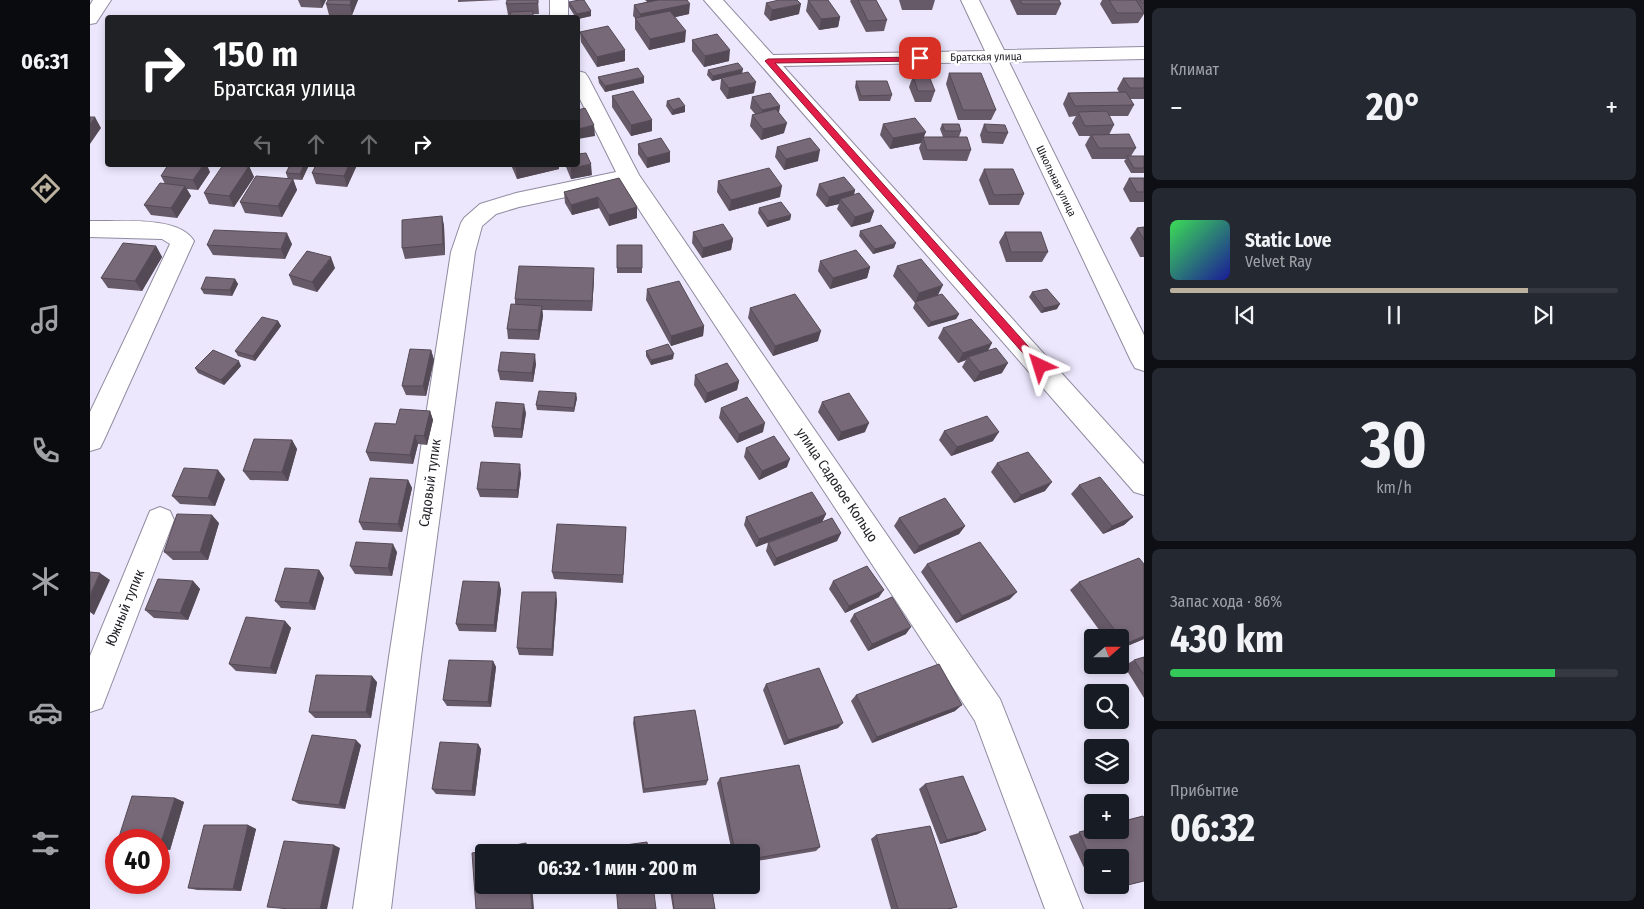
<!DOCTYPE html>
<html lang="ru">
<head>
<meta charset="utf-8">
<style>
  :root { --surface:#171b24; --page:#242831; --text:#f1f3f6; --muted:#9ea1a6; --line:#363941; --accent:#bbb19e }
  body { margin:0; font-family:"Fira Sans Condensed",sans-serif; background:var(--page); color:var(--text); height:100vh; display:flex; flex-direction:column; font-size:19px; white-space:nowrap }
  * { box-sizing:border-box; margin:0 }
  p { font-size:16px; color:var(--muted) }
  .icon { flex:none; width:28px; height:28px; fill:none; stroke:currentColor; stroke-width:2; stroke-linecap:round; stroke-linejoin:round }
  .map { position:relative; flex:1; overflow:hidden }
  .details { display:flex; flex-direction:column; gap:8px; padding:8px; background:#0d0f14; width:500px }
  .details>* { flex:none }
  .banner { position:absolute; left:15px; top:15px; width:475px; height:152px; border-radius:5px; box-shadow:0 2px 8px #0003; background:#202124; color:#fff; overflow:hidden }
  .needle { width:32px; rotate:69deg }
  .buttons { position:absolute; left:994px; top:629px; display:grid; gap:10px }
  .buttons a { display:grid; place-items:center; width:45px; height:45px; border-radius:5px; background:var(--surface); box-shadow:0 2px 8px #0003; font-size:25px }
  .speed { position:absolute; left:15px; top:829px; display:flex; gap:10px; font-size:25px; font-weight:700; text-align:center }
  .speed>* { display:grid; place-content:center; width:65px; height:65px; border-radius:50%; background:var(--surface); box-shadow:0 2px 8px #0003; line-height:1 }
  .speed .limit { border:8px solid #d22; background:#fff; color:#111 }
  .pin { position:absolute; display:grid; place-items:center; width:42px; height:42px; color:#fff; margin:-21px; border-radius:10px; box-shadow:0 2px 8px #0006 }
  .me { position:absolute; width:55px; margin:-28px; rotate:319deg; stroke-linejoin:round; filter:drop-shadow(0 0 4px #0008) }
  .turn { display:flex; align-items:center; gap:18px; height:105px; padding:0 25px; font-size:22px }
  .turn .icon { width:65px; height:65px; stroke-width:2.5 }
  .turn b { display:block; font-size:35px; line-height:42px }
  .lanes { display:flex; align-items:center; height:48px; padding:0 25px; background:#0003; justify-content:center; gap:25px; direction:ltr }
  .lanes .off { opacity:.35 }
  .big { font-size:38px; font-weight:700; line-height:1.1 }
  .details .card { flex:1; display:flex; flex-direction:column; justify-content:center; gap:8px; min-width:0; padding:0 18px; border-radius:8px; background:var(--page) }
  .details .dial { align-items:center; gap:0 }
  .dial b { font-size:65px; line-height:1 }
  .song { display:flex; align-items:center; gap:15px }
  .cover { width:60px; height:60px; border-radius:8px; background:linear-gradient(135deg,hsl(130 70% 55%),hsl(240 70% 35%)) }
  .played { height:5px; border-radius:2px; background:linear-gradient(90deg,var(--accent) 80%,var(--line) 80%) }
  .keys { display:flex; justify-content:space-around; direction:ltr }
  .heat { display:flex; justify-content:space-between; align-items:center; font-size:28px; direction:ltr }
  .charge { height:8px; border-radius:4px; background:linear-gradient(90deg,#34c759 86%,var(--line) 0) }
  .trip { position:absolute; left:385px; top:844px; width:285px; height:50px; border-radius:5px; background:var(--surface); box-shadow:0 2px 8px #0003; font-weight:700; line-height:50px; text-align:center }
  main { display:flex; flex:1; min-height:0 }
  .menu { display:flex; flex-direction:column; width:90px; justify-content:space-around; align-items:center; background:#090b0e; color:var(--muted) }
  .menu .icon { width:35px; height:35px }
  .menu .selected { color:var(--accent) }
  .menu b { font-size:22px; color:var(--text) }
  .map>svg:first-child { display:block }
</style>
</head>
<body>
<main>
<nav class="menu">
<b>06:31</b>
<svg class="icon selected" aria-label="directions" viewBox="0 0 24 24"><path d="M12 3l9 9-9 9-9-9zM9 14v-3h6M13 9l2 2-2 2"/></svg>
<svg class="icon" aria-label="music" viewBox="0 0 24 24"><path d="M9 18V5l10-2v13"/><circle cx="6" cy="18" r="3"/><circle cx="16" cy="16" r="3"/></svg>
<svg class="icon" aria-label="phone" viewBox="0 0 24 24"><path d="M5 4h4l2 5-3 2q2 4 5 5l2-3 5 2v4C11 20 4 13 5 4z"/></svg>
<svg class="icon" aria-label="climate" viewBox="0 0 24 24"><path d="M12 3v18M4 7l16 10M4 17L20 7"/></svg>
<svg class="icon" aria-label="car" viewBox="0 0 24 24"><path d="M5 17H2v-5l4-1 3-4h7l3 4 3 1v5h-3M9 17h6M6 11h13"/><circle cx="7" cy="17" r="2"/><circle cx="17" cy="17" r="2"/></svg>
<svg class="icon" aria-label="filters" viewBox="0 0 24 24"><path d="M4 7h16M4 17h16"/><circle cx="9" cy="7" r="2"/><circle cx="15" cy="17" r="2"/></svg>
</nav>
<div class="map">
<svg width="1054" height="909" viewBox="0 0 1054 909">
  <rect width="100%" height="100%" fill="#ece7fd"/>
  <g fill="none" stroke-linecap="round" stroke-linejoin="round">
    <defs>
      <path id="minor" d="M3,0H21L6,23L0,24V5Z
        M460,0H478V18H460Z
        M614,0H633L683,55L895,51L871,0H889L914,50L1054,47V59L919,62L1054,335V371L1045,368L1041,361L900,62L693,66L1054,464V495L1044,492Z
        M488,71L495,73L498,77L549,175L910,699L993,909H955L885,721L533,185L429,207L406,214L392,226L385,252L331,657L301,909H263L299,657L361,252L371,223L374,218L390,204L426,193L526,172L488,95Z
        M0,221C27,222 89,215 104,241L14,440L10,448L0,451V412L80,244L72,239L0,237Z
        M70,507L80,511L84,520L12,708L0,712V656L60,511Z"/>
    </defs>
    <!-- minor casing -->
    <use href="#minor" stroke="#908b9f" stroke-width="2"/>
    <!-- minor -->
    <use href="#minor" fill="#fff" fill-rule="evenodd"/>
  </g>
  <!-- wall -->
  <path fill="#675a68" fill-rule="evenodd" d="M208,0H236L232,8L211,7Z
    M268,0L262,15H239L236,4Z
    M368,0H411L368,2Z
    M448,0L449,14L418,15L416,4Z
    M555,0H597L599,14L585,17L595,42L559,50L545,29V18L543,16L544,5L557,2Z
    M718,0L750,17L748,27L729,30L716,11Z
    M761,0H786L797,20L794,31L776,32L760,1Z
    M809,0H845L842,10H812Z
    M920,0H969L971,4L966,15H927Z
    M1012,0H1054V14L1048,23L1022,24L1010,4Z
    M479,2L501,16L488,19V18H486L479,7Z
    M676,3L709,14L680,21L674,14Z
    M490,32L535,61L507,67L491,42Z
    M602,40L639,61L614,67L602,51Z
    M618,70L652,73L664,93L637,99L630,89L631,79L622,81L617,75Z
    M859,73L906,110L901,120H868L856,84Z
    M823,76L845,91L841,102H825L819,87Z
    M508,77L554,83L515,92L509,83Z
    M1033,78H1054V99H1040L1044,105L1038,116H1019L1024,125L1019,135L1046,148L1041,156H1054V173H1041L1034,161L1036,159H1002L995,145L1000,136H989L982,123L986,116L979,117L973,104L978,93L1029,92L1027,89Z
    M766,81L802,95L800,101H769L765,87Z
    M522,96L562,120V131L541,136L522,107Z
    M662,97L690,106L689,113L694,133L671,140L660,126L662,115L665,114L660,108Z
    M577,101L595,106V112L582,115L576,106Z
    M793,124L834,137L881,150L877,161L833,160L829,148L831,143L800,149L790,135Z
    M852,124L871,131L869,137H853L850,129Z
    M894,124L918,133L913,144L892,143L890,135Z
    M548,144L580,152V162L557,168L548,154Z
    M687,147L728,161L694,170L685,157Z
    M200,165H219L212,180L198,179L196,173Z
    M226,165H267L257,187L226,184L222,173Z
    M421,165H469V169L427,179Z
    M476,165H488L502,175L481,179L476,167Z
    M159,166L164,177L144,207L119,204L114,193Z
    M894,169L934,194L929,205H899L889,180Z
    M120,172L108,190L97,189L101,196L87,218L61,215L54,205L75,184L71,176Z
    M529,178L547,207V218L519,226L509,208L482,215L475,203L474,192Z
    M1039,178H1054V202H1040L1033,189Z
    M203,179L207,190L192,217L155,213L150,202Z
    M628,181L690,197L639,211L627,192Z
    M729,184L765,190L764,195L784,211L780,222L761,227L747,209L749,204L736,207L726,195Z
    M669,208L701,215L700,220L677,227L668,213Z
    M352,216L354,226L355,255L315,259L312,248Z
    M1054,227V257H1050L1040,238L1047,228Z
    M770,231L804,248L783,254L769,236Z
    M603,232L643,239L641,250L612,258L602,243Z
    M915,232L958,252L952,262H916L909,242Z
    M202,244L195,259L123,255L117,245Z
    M527,245H552V273H527Z
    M66,246L72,257L52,291L18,288L11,278Z
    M730,261L780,267L777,278L740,289L728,271Z
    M807,266L849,295L869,314L866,319L838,327L823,308L825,303L803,276Z
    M245,268L227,292L203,285L199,275Z
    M504,278L502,311L452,310L453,316L449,340L418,339L417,329L425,304V299Z
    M145,279L148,284L142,296L114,294L111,289Z
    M557,289L614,326L613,336L581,346L556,300Z
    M942,292L967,309L951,313L939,297Z
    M660,308L728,341L683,356L658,318Z
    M188,321L191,326L165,361L148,356L145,351Z
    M853,328L898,350L912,373L884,382L872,367L876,360L868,363L848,338Z
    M341,350L344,360L336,396L316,395L312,386Z
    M556,351L583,359L561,365L556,356Z
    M446,364L443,382L410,380L408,371Z
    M151,366L134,385L108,373L105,368Z
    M605,375L649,381L647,390L615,403L604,385Z
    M487,398L484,412L447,410L446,405Z
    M732,402L775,432L748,441L728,412Z
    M631,408L673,432L647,443L629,418Z
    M340,411L343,420L337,445L328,444L323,464L280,461L276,452L306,424Z
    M436,413L432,438L404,437L402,427Z
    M854,431L903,441L861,456L849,440Z
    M202,440L207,449L198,481L160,480L153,471Z
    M656,448L697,467L669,480L654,457Z
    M907,463L955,491L924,503L901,472Z
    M431,473L428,498L390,497L387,489Z
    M135,479L125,506L90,504L82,496Z
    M318,480L322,488L312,532L273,530L269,522Z
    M989,485L1043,517L1034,525L1013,534L981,494Z
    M736,514L732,522L666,547L654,525L656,517Z
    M809,518L875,526L869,534L824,554L804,526Z
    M129,523L118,560H83L74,552Z
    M536,527L533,583L464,579L462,572Z
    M751,533L747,541L684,566L676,551L678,543Z
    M307,552L302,576L265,574L260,566Z
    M837,564L920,599L866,623L831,572Z
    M1054,564V639L1030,649V638H1015L980,590L989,582Z
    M229,570L234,578L225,610L191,608L185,601Z
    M103,581L110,589L98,620L64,618L55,610Z
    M743,581L789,597L755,613L739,589Z
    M409,582L411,590L406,632L369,631L366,624Z
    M467,600L463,656L429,655L427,648Z
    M764,614L816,634L778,651L760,621Z
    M195,621L201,628L186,674L146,671L139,664Z
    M1054,657V698L1034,666L1044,660Z
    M403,661L406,667L401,707L357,706L353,700Z
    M287,682L281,718H225L219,712Z
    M676,684L748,728L694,745L673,690Z
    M766,695L865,711L782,743L761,701Z
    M544,717L618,780L616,785L553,793L543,723Z
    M388,744L391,749L385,796L346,794L342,789Z
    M271,745L255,809L209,804L202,800Z
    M630,778L730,847L726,851L661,862V852H642L627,783Z
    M835,784L888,834L850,844L829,789Z
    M85,798L94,802L80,850L69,849V840Z
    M1053,816L1054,818V881L1006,893L979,836L1002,829V830H1030V822ZM1002,858H1030V885H1002Z
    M158,825L166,829L151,891L107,890L98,888Z
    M786,835L867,907L860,909H801L781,839Z
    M579,885H621L625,909H583Z"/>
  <!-- shaded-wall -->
  <path fill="#544a55" d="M230,0H236L232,8Z
    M261,0H268L262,15L260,5Z
    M557,0H571L557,3Z
    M600,4L599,14L550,25V14Z
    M711,4L709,14L680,21L682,10Z
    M501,11V16L488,19L487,14Z
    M750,17L748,27L729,30L731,19Z
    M596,31L595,42L559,50L560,39Z
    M535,50V61L507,67V57Z
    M640,50L639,61L614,67L615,56Z
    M653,69L652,74L622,81L623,76Z
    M554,77V83L515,92V86Z
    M666,82L664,93L637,99L639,88Z
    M595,106V112L582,115L583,110Z
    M690,106L688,116L671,121L672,110Z
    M5,117L11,128L0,144V124Z
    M562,120V131L541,136V125Z
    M697,123L694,133L671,140L673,129Z
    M504,125L505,136L488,139V129Z
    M836,132L833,139V137L831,143L800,149L803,138Z
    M730,150L728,161L694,170L696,159Z
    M580,152V162L557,168V158Z
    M501,164L502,175L481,179V168Z
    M113,165H117L120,172L108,190L103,180Z
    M214,165H219L212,180L210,174Z
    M259,165H267L257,187L254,176Z
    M439,165H469V169L427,179L426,168Z
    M159,166L164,177L144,207L139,196Z
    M203,179L207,190L192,217L188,206Z
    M95,186L101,196L87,218L81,208Z
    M692,186L690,197L639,211L641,200Z
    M765,190L762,200L750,199L749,204L736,207L739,197Z
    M508,197L509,208L482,215L481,205Z
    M547,207V218L519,226V215Z
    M784,211L780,222L761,227L765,217Z
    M701,215L700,220L677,227L678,221Z
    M352,216L354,226L355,255L353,244Z
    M197,233L202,244L195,259L191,249Z
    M643,239L641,250L612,258L613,248Z
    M806,243L804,248L783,254L785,249Z
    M66,246L72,257L52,291L45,281Z
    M241,257L245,268L227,292L222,282Z
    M780,267L777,278L740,289L743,278Z
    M504,268V278L502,311V301Z
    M145,279L148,284L142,296L140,290Z
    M853,285L848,295L825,303L829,293Z
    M970,304L967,309L951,313L954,308Z
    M452,306L453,316L449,340L448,330Z
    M869,314L866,319L838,327L841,322Z
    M188,321L191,326L165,361L163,356Z
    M614,326L613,336L581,346V336Z
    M731,331L728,341L683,356L685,346Z
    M902,343L897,353L878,357L876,360L868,363L873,353Z
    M341,350L344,360L336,396L333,386Z
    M445,354L446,364L443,382L442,373Z
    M584,354L583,359L561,365V360Z
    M149,361L151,366L134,385L131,380Z
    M918,363L912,373L884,382L890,372Z
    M649,381L647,390L615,403L617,393Z
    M486,393L487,398L484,412V408Z
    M434,404L436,413L432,438L431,429Z
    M340,411L343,420L337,445L334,436Z
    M675,423L673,432L647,443L649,434Z
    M779,423L775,432L748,441L751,432Z
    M909,432L903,441L861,456L867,447Z
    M325,435L328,444L323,464L320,455Z
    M202,440L207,449L198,481L192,472Z
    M700,459L697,467L669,480L672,471Z
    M430,464L431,473L428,498L427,490Z
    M128,470L135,479L125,506L118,498Z
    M318,480L322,488L312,532L308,524Z
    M962,482L955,491L924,503L931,495Z
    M736,514L732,522L666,547L669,539Z
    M122,515L129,523L118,560L110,552Z
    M1043,517L1034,525L1013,534L1022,526Z
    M875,526L869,534L824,554L829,546Z
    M751,533L747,541L684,566L686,558Z
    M303,544L307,552L302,576L298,568Z
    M229,570L234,578L225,610L219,603Z
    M10,573L20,580L4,615L0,612V595Z
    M103,581L110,589L98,620L90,613Z
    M409,582L411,590L406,632L404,625Z
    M794,590L789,597L755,613L759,606Z
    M466,592L467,600L463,656L462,649Z
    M927,592L920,599L866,623L872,616Z
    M195,621L201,628L186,674L180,668Z
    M821,627L816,634L778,651L782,644Z
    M1054,636V639L1030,649V648L1035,644Z
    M403,661L406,667L401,707L398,702Z
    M282,676L287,682L281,718L276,712Z
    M872,705L865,711L782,743L787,737Z
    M753,723L748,728L694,745L698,740Z
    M266,740L271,745L255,809L249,805Z
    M388,744L391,749L385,796L382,791Z
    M85,798L94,802L80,850L70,846Z
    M158,825L166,829L151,891L143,889Z
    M896,830L888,834L850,844L857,840Z
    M436,843L438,847L439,852H437Z
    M244,845L250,848L237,909H230Z
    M440,885H442L444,909H442Z"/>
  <!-- building -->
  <path fill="#786979" stroke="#544a55" d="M238,0H261L260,5L236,4Z
    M417,0H448V3L416,4Z
    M489,0H494L501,11L487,14L479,2Z
    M568,0H597L600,4L550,14L544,5Z
    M689,0H707L711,4L682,10L676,3Z
    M718,0H738L750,17L731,19Z
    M768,0H786L797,20L778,21Z
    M930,0H969L971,4H932Z
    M1019,0H1046L1054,13H1027Z
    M1050,0H1054V3H1052Z
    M443,11V18H421L420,12Z
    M580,11L596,31L560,39L545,18Z
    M518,26L535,50L507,57L490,32Z
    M627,34L640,50L615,56L602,40Z
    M648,63L653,69L623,76L618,70Z
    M548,68L554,77L515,86L508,77Z
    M658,72L666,82L639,88L631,78Z
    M859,73H891L906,110H873Z
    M823,76H839L845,91H828Z
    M1033,78H1054V88H1040Z
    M766,81H797L802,95L771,96Z
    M543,91L562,120L541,125L522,96Z
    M1036,92L1044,105L985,106L978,93Z
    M680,93L690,106L672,110L662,97Z
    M589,98L595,106L583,110L577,101Z
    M495,108L504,125L488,129V110Z
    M686,109L697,123L673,129L662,115Z
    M1017,111L1024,125L995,126L988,112Z
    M0,117H5L0,124Z
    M825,118L836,132L803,138L793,124Z
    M852,124H869L871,131H855Z
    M894,124L915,125L918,133L897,132Z
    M1039,134L1046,148H1009L1001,135Z
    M833,137H877L881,150H837Z
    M571,138L580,152L557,158L548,144Z
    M720,138L730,150L696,159L687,147Z
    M496,153L501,164L481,168L479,165H488V154Z
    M1037,156H1054V168H1044Z
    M78,165H113L103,180L71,176Z
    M133,165H152L159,166L139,196L114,193Z
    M200,165H214L210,174L196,173Z
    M226,165H259L254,176L222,173Z
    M424,165H439L426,168Z
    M679,168L692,186L641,200L628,181Z
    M894,169H923L934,194L904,195Z
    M166,176L203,179L188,206L150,202Z
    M754,177L765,190L739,197L729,184Z
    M529,178L547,207L519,215L508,197L481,205L474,192Z
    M1039,178H1054V192H1047Z
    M70,183L95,186L81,208L54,205Z
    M769,193L784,211L765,217L750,199Z
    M691,202L701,215L678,221L669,208Z
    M352,216L353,244L312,248V220Z
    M633,224L643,239L613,248L603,232Z
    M791,225L806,243L785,249L770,231Z
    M1054,227V240L1047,228Z
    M124,230L197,233L191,249L117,245Z
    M915,232H951L958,252H921Z
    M33,243L66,246L45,281L11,278Z
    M527,245H552V268H527Z
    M766,250L780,267L743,278L730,261Z
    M217,251L241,257L222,282L199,275Z
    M831,259L853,285L829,293L807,266Z
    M429,266L504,268L502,301L425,299Z
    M116,277L145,279L140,290L111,289Z
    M589,281L614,326L581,336L557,289Z
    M957,289L970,304L954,308L942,292Z
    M705,294L731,331L685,346L660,308Z
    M852,294L869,314L841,322L825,302Z
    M421,304L452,306L448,330L417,329Z
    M172,317L188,321L163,356L145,351Z
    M881,319L902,343L873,353L853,328Z
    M578,344L584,354L561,360L556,351Z
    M906,348L918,363L890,372L878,357Z
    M320,349L341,350L333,386H312Z
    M123,350L149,361L131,380L105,368Z
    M411,352L445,354L442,373L408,371Z
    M637,363L649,381L617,393L605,375Z
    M449,391L486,393L484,408L446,405Z
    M759,393L779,423L751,432L732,402Z
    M657,397L675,423L649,434L631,408Z
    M406,402L434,404L431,429L402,427Z
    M310,409L340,411L334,436L325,435L320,455L276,452L285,423L306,424Z
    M897,416L909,432L867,447L854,431Z
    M684,436L700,459L672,471L656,448Z
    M164,439L202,440L192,472L153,471Z
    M938,452L962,482L931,495L907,463Z
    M391,462L430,464L427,490L387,489Z
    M94,468L128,470L118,498L82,496Z
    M1010,477L1043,517L1022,526L989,485Z
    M280,478L318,480L308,524L269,522Z
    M722,492L736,514L669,539L656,517Z
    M855,498L875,526L829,546L809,518Z
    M87,514L122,515L110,552H74Z
    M742,518L751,533L686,558L678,543Z
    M467,524L536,527L533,575L462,572Z
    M266,542L303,544L298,568L260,566Z
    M890,542L927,592L872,616L837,564Z
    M1049,558L1054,564V636L1035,644L989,582Z
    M777,566L794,590L759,606L743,581Z
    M195,568L229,570L219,603L185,601Z
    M0,572L10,573L0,595Z
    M68,579L103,581L90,613L55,610Z
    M373,581L409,582L404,625L366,624Z
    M432,592H466L462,649L427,648Z
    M802,597L821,627L782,644L764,614Z
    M156,617L195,621L180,668L139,664Z
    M1054,657V675L1044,660Z
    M359,660L403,661L398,702L353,700Z
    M849,664L872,705L787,737L766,695Z
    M729,668L753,723L698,740L676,684Z
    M226,675L282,676L276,712H219Z
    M605,710L618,780L554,789L544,717Z
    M222,735L266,740L249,805L202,800Z
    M350,742L388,744L382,791L342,789Z
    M709,765L730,847L661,859V852H645L630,778Z
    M873,776L896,830L857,840L835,784Z
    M42,796L85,798L70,846H69V840H28Z
    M1053,816L1054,818V881L1017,890L1014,885H1030V858H1002V861L989,832L1002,829V830H1030V822Z
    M114,825H158L143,889L98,888Z
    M840,826L867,907L857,909H808L786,835Z
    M194,841L244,845L230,909H200L177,907Z
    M557,842L559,852H522L521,847Z
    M436,843L437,852H394V885H440L442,909H386L382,853Z
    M526,885H563L566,909H528Z
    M581,885H621L625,909H584Z"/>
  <!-- route -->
  <path fill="#e11d48" stroke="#92132f" d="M833,57V60L830,61L685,63L954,364L956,366L954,369H947L675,61L678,59Z"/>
  <g text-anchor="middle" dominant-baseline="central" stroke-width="5" stroke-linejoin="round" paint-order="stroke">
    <!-- far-street labels -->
    <g font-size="11" fill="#1e1c23" stroke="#fff">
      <text transform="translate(896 57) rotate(-1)">Братская улица</text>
      <text transform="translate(966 181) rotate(64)">Школьная улица</text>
    </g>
    <!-- street labels -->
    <g font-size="14" fill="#1e1c23" stroke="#fff">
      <text transform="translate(340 483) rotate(-82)">Садовый тупик</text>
      <text transform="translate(747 485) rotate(56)">улица Садовое Кольцо</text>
      <text transform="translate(35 608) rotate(-68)">Южный тупик</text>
    </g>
  </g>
</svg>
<div class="buttons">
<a><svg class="needle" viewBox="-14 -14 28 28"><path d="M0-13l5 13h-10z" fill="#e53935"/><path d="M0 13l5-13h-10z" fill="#9ea1a6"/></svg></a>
<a><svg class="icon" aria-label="search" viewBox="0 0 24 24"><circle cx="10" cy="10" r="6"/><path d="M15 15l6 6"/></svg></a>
<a><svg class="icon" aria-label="layers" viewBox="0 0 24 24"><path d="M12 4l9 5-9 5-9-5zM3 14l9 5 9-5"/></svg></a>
<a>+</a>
<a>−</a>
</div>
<div class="speed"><div class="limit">40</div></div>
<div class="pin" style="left:830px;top:58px;background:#d93025"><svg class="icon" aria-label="arrive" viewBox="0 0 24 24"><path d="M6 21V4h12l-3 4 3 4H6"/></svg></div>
<svg class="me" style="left:950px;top:366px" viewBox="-20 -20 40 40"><path d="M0-17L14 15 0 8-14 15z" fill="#e11d48" stroke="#fff" stroke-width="4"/></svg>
<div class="trip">06:32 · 1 мин · 200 m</div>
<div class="banner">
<div class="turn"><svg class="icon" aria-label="right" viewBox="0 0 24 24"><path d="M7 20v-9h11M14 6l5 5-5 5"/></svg><div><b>150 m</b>Братская улица</div></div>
<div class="lanes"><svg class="icon off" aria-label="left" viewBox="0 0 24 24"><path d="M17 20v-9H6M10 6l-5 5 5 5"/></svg><svg class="icon off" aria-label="ahead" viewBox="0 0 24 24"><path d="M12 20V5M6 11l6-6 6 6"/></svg><svg class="icon off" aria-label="ahead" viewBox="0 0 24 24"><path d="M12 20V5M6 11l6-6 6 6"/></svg><svg class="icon" aria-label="right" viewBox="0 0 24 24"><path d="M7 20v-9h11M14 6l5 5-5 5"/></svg></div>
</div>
</div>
<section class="details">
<div class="card"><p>Климат</p>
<div class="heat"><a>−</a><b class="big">20°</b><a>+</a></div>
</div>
<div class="card">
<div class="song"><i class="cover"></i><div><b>Static Love</b><p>Velvet Ray</p></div></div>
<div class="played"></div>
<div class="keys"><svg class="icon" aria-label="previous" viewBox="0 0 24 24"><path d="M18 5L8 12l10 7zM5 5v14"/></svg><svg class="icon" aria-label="pause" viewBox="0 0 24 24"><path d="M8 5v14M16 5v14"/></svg><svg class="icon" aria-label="next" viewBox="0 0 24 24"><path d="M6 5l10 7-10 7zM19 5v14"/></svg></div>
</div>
<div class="card dial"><b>30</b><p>km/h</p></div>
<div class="card"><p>Запас хода · 86%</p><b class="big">430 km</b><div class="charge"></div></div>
<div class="card"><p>Прибытие</p><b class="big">06:32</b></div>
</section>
</main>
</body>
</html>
